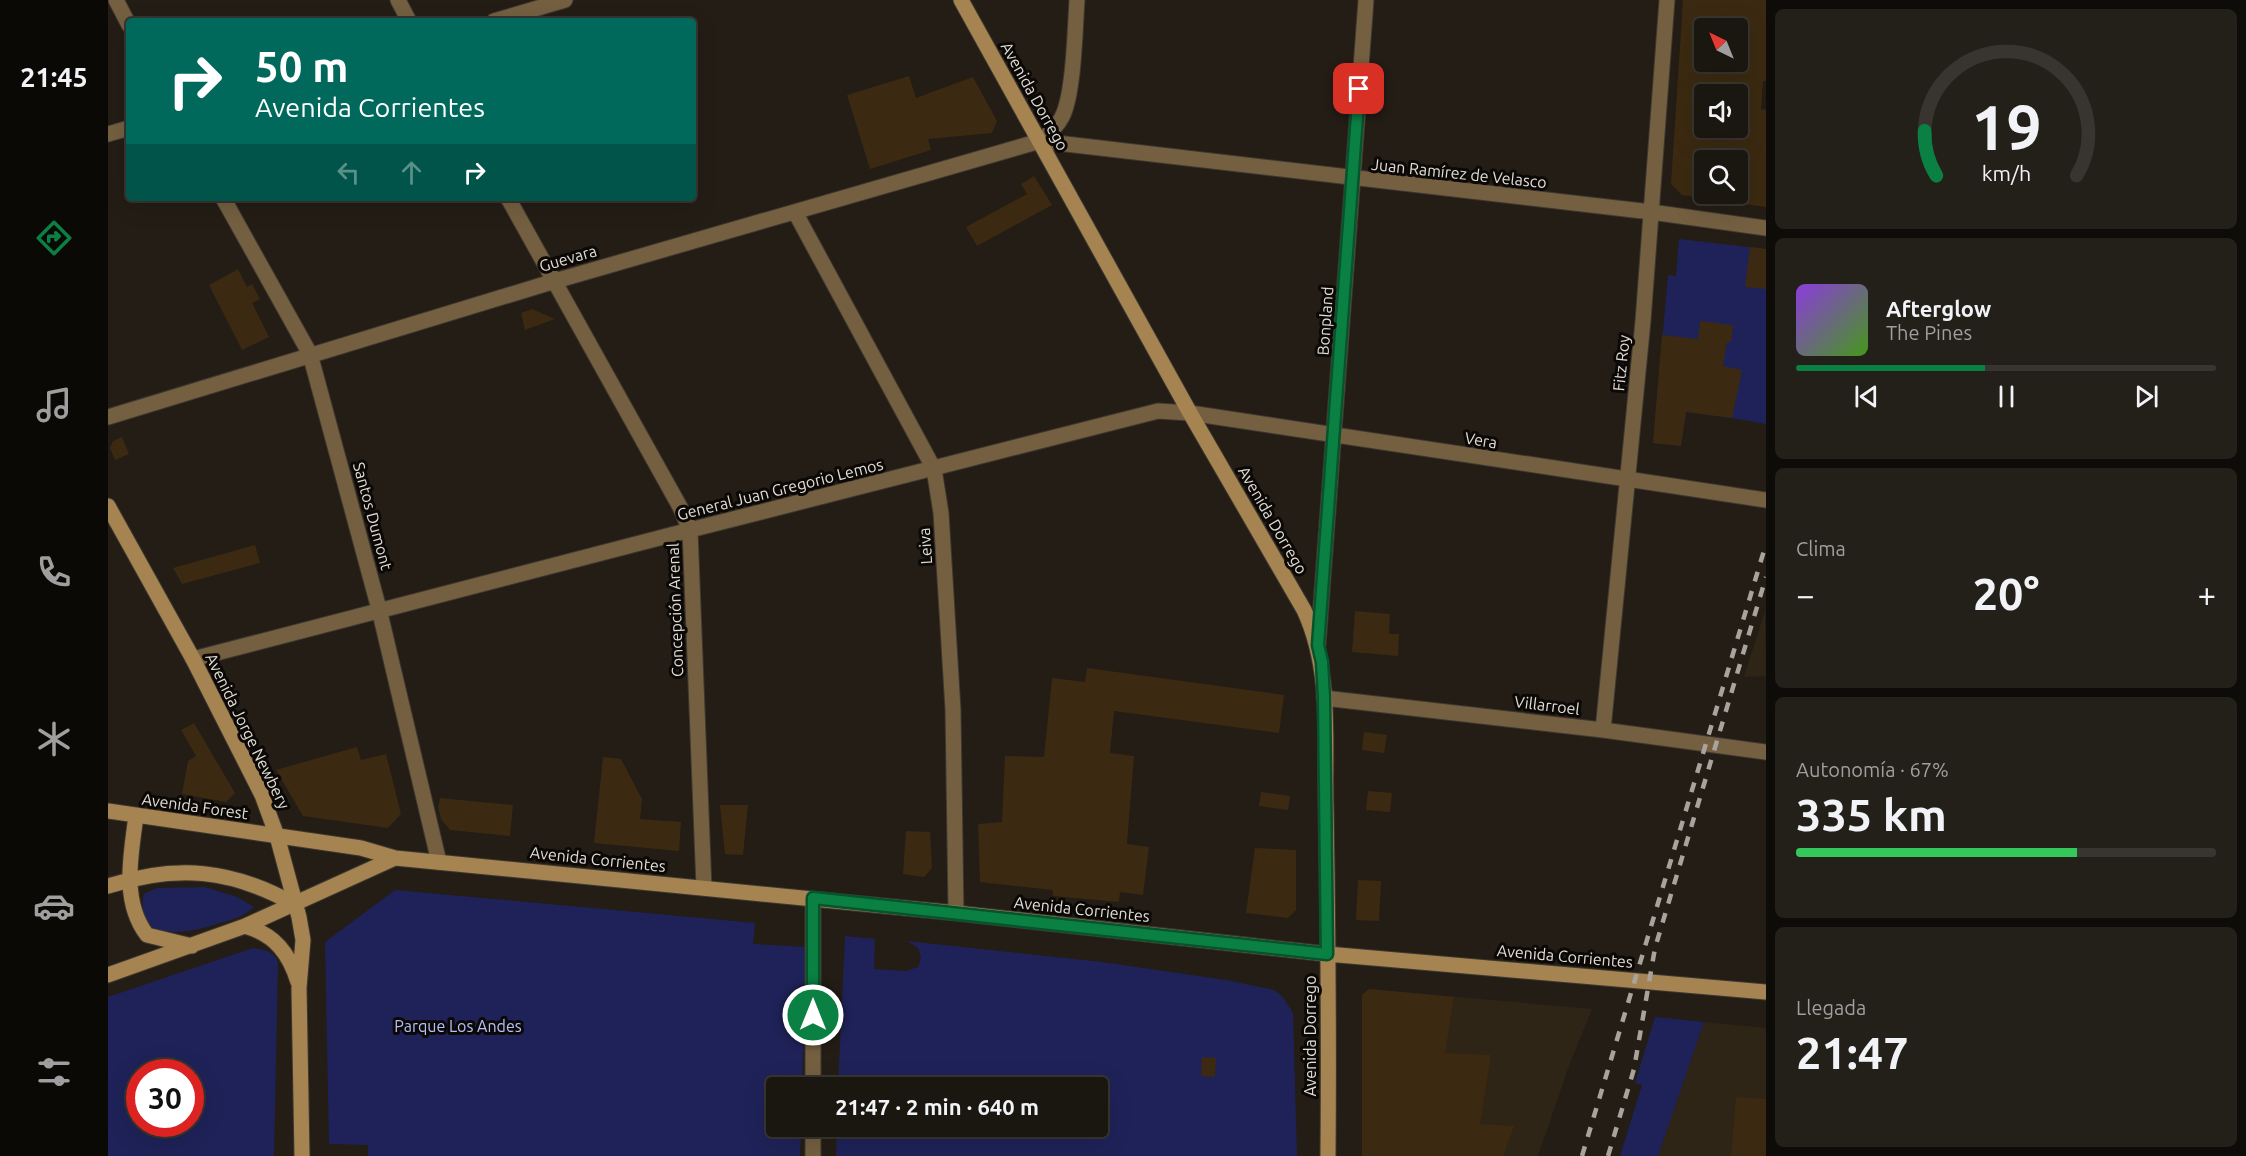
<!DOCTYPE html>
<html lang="es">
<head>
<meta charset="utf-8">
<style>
  :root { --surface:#1a1610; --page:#231f19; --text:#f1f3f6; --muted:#9f9f9f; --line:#383530; --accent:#0b8043 }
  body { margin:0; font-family:Ubuntu,sans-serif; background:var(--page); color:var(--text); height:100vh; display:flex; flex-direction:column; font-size:22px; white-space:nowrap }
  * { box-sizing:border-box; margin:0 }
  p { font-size:20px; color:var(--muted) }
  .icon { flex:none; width:33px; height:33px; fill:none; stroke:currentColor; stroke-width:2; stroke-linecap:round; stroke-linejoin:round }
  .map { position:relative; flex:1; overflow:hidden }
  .details { display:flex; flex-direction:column; gap:9px; padding:9px; background:#0e0c09; width:480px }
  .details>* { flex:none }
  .banner { position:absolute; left:18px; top:18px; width:570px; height:183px; border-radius:6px; box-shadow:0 6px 24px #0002,0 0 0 2px var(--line); background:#00695c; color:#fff; overflow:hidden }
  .needle { width:39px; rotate:317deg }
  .fabs { position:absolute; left:1586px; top:18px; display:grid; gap:12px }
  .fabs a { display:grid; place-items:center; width:54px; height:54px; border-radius:6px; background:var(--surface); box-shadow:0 6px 24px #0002,0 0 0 2px var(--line); font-size:30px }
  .speed { position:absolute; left:18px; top:1059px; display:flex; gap:12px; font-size:30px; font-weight:700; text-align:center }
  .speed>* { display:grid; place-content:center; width:78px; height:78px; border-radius:50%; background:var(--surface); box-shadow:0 6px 24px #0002,0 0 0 2px var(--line); line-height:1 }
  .speed .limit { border:9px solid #d22; background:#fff; color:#111 }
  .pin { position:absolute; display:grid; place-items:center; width:51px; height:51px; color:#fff; margin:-26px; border-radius:12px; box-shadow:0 3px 9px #0006 }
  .me { position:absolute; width:66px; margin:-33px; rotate:0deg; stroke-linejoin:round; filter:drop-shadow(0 0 4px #0008) }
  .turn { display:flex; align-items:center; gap:21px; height:126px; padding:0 30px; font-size:27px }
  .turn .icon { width:78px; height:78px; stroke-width:2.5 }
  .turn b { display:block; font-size:42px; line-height:51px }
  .lanes { display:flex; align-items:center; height:57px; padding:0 30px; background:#0003; justify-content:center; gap:30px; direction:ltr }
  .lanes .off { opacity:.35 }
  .big { font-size:45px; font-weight:700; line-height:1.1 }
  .details .card { flex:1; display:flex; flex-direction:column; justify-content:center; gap:9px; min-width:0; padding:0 21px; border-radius:9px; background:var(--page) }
  .details .dial { align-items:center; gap:0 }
  .dial svg { height:156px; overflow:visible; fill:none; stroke:var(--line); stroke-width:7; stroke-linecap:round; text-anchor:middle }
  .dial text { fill:var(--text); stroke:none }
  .song { display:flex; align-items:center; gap:18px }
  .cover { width:72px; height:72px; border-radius:9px; background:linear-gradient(135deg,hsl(270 70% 55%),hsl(100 70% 35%)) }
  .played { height:6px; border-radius:3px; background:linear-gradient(90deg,var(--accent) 45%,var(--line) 45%) }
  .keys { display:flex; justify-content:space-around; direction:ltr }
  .heat { display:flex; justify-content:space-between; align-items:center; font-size:33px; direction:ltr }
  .charge { height:9px; border-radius:4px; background:linear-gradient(90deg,#34c759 67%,var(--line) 0) }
  .trip { position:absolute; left:658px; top:1077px; width:342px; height:60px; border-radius:6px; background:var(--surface); box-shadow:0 6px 24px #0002,0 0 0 2px var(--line); font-weight:700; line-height:60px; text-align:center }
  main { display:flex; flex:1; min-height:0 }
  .dock { display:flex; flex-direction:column; width:108px; justify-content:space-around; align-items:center; background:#0a0906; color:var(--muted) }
  .dock .icon { width:42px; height:42px }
  .dock .on { color:var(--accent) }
  .dock b { font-size:27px; color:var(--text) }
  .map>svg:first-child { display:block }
</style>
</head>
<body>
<main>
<nav class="dock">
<b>21:45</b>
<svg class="icon on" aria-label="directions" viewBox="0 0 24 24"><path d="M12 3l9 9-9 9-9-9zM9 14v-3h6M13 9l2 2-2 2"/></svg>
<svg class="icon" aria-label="music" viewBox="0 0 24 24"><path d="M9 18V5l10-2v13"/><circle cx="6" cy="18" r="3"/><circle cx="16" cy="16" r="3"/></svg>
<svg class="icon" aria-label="phone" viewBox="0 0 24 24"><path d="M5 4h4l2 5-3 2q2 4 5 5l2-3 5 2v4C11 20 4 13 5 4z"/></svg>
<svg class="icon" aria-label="climate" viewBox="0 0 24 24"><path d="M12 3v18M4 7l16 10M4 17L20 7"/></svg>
<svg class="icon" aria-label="car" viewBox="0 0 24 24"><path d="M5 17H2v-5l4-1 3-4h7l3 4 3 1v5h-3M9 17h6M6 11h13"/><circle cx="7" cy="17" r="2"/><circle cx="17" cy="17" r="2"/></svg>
<svg class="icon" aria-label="filters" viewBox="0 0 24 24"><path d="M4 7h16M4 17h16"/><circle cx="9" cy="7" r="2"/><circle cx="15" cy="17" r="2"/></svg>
</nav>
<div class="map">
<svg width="1658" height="1156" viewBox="0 0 1658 1156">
  <rect width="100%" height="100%" fill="#231d15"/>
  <!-- built -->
  <path fill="#2e2516" d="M1657,611L1658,676L1636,677Z
    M1261,989L1484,1009L1461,1066L1430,1156H1254V995Z
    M1596,1022L1658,1028V1156H1550Z"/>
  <!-- green -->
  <path fill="#1f2258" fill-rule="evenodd" d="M1571,239L1658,249V424L1624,418L1578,412L1573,446L1545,443L1560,275L1568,276Z
    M97,887L129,897L146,907C134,919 118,921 102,926C74,934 26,942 36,894L49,888Z
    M287,890L647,923L645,944L699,947L694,1087L669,1088V1126L693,1127L692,1156H260V1145L221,1144L217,942Z
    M737,936L767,939L766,969L798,971L810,967L813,957L810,948L799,941L994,962L1118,980L1166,990L1174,996L1185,1013L1189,1156H728L729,1127L990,1126V1088L730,1087Z
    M145,948C157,950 165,950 170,962L166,1156H0V997ZM82,1072V1124H32V1072Z
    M1547,1017L1596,1022L1550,1156H1512L1534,1085L1527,1083Z"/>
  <!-- building -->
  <path fill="#3b2a11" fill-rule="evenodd" d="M1575,0H1658V81H1655L1653,109L1658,110V207L1629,203V160H1596V198L1574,195L1563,184ZM1596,28H1629V62H1596ZM1596,94H1629V128H1596Z
    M801,76L808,98L865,77L889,121L884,133L820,139L823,150L762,169L739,95Z
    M926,176L944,205L869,246L858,227L919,194L913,184Z
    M1642,247L1658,249V289L1637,287Z
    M130,269L139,287L144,284L152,299L144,303L161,337L134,350L101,285Z
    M424,309L447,319L417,330L413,313Z
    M1592,321L1625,325L1623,342H1619L1615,366L1634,370L1624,418L1578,412L1573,446L1545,443L1554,335L1590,339Z
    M14,437L21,454L7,460L2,448L5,441Z
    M147,545L152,563L74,584L65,568Z
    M1247,611L1282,614L1281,634H1291L1290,656L1244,652Z
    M979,668L1176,695L1171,733L1006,711L1002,753L1026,756L1019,844L1041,847L1035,895L1012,892L1011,902L945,896V890L872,882L870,824L894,822L897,756L936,757L944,678L977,682Z
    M86,723L127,793L118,802L74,794L80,761L88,756L73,730Z
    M1256,732L1279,735L1276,753L1254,750Z
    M249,747L253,760L278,754L293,814L280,828L195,816L168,770Z
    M495,757L513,759L534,799L532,819L573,822L571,851L486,843Z
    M1260,791L1284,793L1282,812L1258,810Z
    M1153,792L1182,796L1180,810L1151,806Z
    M332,798L405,805L402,836L342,830L333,819L330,807Z
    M612,805H640L635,855L617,854Z
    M798,831L822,832L824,868L816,877L795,874Z
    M1147,848L1188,850V910L1180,918L1138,913Z
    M1250,880L1273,881L1271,921L1248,920Z
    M1261,989L1346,997L1337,1053L1383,1055L1372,1124L1406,1126L1395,1156H1254V995Z
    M1094,1057L1108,1058L1107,1077L1093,1076Z
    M1628,1097L1658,1099V1156H1623Z"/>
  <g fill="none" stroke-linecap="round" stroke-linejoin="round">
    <defs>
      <path id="minor" d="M8,0L21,25
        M290,0L301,21
        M386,21L457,0
        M0,134L21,128
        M932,141C941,134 949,127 954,117C966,94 967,28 969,0
        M115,198L202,354L271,609L331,862
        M400,198L572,507L582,530L596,888
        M687,212L826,469L833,513L845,710L848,913
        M0,417L447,281L932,141L1543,212L1658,228
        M1210,645L1258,0
        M85,659L582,530L1050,411L1082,413L1658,500
        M1216,698L1495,730L1658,752
        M1495,730L1535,321L1559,0
        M705,899V1088
        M705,1156V1126"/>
      <path id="secondary" d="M853,0L1082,413L1196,610C1225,672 1216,744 1218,811C1220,926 1221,1041 1220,1156
        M0,506L85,659L154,795L169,836L191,917L195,940L191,988L194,1156
        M0,811L253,848L287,858L848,913L1219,954L1658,992
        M28,816C23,855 13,901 39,935L84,946
        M0,886C69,864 123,869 186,904
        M137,926C167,935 181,953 190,982
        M0,975L137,926L287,858"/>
    </defs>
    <!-- minor casing -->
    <use href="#minor" stroke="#3e3830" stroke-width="17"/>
    <!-- secondary casing -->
    <use href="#secondary" stroke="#3e3830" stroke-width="17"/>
    <!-- minor -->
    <use href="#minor" stroke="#745f41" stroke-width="15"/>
    <!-- secondary -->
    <use href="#secondary" stroke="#a58452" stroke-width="15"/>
    <!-- rail -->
    <path stroke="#a8a49d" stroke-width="4.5" stroke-dasharray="10 10" stroke-linecap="butt" d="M1474,1156L1658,544
      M1500,1156L1526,1069L1547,948L1658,577"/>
  </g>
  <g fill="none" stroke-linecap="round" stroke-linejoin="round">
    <defs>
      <path id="route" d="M705,1015V898L1219,954L1216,698L1214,662L1210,645L1251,89"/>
    </defs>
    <!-- route casing -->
    <use href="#route" stroke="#07532c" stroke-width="15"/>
    <!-- route -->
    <use href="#route" stroke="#0b8043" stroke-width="10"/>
  </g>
  <g text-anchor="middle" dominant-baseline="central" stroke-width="6" stroke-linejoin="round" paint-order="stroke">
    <!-- street labels -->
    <g font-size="16" fill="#e1ddd7" stroke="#0b0805">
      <text transform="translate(927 96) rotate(61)">Avenida Dorrego</text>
      <text transform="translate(1351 173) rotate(6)">Juan Ramírez de Velasco</text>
      <text transform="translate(460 258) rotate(-16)">Guevara</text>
      <text transform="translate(1217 321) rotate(-86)">Bonpland</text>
      <text transform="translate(1513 363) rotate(-84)">Fitz Roy</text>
      <text transform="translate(1373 440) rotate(9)">Vera</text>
      <text transform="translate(672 489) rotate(-14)">General Juan Gregorio Lemos</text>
      <text transform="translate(265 516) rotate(75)">Santos Dumont</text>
      <text transform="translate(1165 520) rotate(60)">Avenida Dorrego</text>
      <text transform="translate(817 546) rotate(-94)">Leiva</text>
      <text transform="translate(567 610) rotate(-92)">Concepción Arenal</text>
      <text transform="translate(1439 705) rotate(7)">Villarroel</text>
      <text transform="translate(140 731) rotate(64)">Avenida Jorge Newbery</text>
      <text transform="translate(87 806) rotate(8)">Avenida Forest</text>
      <text transform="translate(490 859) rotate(6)">Avenida Corrientes</text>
      <text transform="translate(974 909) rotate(6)">Avenida Corrientes</text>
      <text transform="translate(1457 956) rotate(5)">Avenida Corrientes</text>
      <text transform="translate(1202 1036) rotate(-90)">Avenida Dorrego</text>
    </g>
    <!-- park labels -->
    <g font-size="16" fill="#b5c0fd" stroke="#0b0805">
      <text x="350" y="1026">Parque Los Andes</text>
    </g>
  </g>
</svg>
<div class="fabs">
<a><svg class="needle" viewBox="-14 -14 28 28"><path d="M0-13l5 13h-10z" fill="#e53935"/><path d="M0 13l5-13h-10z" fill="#9f9f9f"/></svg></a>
<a><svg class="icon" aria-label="sound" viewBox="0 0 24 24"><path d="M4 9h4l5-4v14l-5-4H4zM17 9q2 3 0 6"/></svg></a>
<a><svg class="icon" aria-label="search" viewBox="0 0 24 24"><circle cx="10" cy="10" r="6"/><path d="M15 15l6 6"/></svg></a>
</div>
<div class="speed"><div class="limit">30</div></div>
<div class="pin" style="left:1251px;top:89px;background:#d93025"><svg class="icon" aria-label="arrive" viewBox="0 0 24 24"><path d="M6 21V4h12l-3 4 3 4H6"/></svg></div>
<svg class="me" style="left:705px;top:1015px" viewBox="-20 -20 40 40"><circle r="17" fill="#0b8043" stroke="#fff" stroke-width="3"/><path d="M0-11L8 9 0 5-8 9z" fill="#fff"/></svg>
<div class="trip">21:47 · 2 min · 640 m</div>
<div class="banner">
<div class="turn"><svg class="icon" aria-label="right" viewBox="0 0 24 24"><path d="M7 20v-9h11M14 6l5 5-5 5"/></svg><div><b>50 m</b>Avenida Corrientes</div></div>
<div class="lanes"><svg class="icon off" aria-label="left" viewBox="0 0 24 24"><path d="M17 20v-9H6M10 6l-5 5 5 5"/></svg><svg class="icon off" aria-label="ahead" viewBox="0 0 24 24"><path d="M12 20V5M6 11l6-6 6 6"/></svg><svg class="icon" aria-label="right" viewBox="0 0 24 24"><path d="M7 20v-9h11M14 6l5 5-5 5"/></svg></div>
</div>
</div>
<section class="details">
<div class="card dial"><svg viewBox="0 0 100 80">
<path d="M14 69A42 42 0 1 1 86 69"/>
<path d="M14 69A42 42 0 0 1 8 46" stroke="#0b8043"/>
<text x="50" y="56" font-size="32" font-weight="700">19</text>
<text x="50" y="72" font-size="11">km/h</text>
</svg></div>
<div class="card">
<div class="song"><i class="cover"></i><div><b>Afterglow</b><p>The Pines</p></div></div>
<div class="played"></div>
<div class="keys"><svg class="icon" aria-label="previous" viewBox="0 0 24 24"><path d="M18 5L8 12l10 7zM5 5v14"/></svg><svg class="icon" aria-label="pause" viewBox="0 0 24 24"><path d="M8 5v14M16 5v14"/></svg><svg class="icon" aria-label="next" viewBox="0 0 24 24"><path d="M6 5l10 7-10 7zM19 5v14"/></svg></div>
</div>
<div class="card"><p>Clima</p>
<div class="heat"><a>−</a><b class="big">20°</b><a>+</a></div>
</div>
<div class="card"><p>Autonomía · 67%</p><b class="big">335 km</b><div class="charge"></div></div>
<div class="card"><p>Llegada</p><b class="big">21:47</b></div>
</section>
</main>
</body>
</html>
